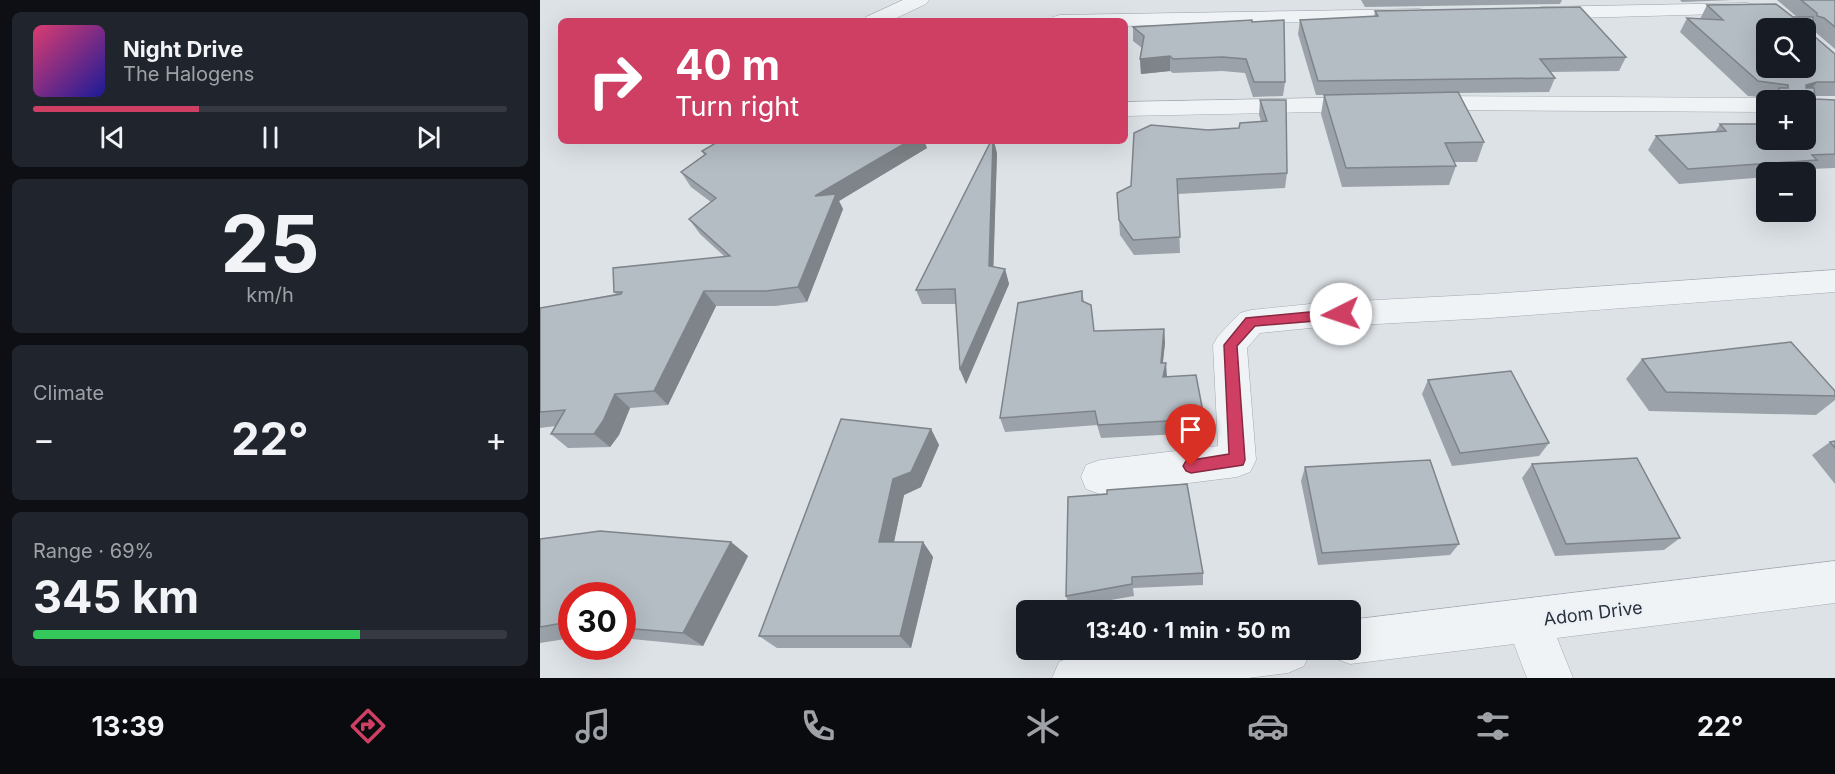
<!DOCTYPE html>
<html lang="en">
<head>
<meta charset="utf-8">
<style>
  :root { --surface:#171b24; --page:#20242c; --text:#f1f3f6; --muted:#9ea1a6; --line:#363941; --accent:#cf3f64 }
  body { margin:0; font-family:Inter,sans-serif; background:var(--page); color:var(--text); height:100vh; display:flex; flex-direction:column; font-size:22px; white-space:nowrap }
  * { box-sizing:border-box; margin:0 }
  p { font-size:20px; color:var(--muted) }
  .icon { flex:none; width:33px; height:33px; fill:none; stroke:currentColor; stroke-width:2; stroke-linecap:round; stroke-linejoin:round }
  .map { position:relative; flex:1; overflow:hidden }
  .drawer { display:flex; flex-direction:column; gap:12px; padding:12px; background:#0d0f14; width:540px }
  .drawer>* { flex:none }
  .banner { position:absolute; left:18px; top:18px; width:570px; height:126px; border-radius:9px; box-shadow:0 6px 24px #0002; background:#cf3f64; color:#fff; overflow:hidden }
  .controls { position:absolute; left:1216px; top:18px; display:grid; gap:12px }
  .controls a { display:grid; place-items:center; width:60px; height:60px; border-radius:9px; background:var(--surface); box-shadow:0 6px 24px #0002; font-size:30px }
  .speed { position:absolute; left:18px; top:582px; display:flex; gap:12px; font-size:30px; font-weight:700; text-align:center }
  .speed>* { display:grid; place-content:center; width:78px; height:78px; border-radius:50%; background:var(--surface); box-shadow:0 6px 24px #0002; line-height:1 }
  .speed .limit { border:9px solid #d22; background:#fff; color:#111 }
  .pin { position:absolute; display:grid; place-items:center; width:51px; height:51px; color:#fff; margin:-62px -26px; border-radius:50% 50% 50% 0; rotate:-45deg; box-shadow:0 0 6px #0007 }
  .pin .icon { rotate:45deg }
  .me { position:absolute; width:66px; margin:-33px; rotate:266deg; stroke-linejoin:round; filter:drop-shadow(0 0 4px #0008) }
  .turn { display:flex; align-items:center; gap:21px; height:126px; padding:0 18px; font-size:27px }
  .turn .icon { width:78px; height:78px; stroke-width:2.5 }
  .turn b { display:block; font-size:42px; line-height:51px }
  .big { font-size:45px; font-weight:700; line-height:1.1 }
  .drawer .widget { flex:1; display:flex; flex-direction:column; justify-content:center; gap:9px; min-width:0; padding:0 21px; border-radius:9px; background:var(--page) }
  .drawer .dial { align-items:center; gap:0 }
  .dial b { font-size:78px; line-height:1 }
  .song { display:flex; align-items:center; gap:18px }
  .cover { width:72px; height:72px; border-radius:9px; background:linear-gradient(135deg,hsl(340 70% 55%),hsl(240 70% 35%)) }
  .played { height:6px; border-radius:3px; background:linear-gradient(90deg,var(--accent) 35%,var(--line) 35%) }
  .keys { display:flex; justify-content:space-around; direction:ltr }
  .heat { display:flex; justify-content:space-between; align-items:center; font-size:33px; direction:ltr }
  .charge { height:9px; border-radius:4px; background:linear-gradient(90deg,#34c759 69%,var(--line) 0) }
  .trip { position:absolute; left:476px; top:600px; width:345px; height:60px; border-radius:9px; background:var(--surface); box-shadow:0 6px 24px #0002; font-weight:700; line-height:60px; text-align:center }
  .tab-bar { display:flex; height:96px; justify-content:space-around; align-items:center; background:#090b0e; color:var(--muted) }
  .tab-bar .icon { width:42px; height:42px }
  .tab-bar .current { color:var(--accent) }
  .tab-bar b { font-size:27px; color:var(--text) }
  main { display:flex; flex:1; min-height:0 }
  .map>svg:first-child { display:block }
</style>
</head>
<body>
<main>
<section class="drawer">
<div class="widget">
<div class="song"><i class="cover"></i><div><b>Night Drive</b><p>The Halogens</p></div></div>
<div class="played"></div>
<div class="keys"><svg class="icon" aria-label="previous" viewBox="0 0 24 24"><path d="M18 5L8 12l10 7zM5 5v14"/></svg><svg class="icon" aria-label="pause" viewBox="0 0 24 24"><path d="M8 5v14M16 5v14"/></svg><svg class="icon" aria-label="next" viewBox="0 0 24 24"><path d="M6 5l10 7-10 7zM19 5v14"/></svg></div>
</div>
<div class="widget dial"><b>25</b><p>km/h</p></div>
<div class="widget"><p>Climate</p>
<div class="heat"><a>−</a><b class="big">22°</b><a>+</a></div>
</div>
<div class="widget"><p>Range · 69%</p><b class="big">345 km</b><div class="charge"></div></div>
</section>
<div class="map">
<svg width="1295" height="678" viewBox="0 0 1295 678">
  <rect width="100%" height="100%" fill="#dde2e7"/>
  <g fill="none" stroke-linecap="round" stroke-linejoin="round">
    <defs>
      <path id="minor" d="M363,0H389L386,4L350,21H323L326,17Z
        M1207,3L1214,5L1217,9L1214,13L1001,19L994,17L991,13L994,9L1001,7Z
        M880,9L887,11L890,15L887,19L585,26V21H510L513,17L520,15Z
        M878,96L1227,98L1236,100H1227V112L878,110L870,108L866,103L870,98Z
        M826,97L834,99L838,104L834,109L826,111L585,116V102Z
        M1295,270V292L950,318L780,327L720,333L707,348L716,460L710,472L697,477L560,494L546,489L541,477L546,465L560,460L678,446L673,345L678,336L700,313L711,310L780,303L950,294Z
        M1295,561V603L1017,638L1033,678H987L974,644L810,664L794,658L791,650H810V620Z
        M576,650H771L764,666L748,673L708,678H512L519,662L535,655Z"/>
    </defs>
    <!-- minor casing -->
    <use href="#minor" stroke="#a3a9b1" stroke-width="1"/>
    <!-- minor -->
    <use href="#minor" fill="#f0f3f6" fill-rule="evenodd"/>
  </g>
  <!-- wall -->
  <path fill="#9ba2a9" d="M821,0H1022L1020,4L825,7Z
    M1140,0H1193L1142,2Z
    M1237,0H1295V49L1274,31V36L1295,54V96H1275V99L1295,100V168L1270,169L1266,174V172H1227V177L1139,184L1108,150L1116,136L1175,132L1180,124L1266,140V100H1230L1232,98L1208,96L1140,32L1147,18L1160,19L1167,5L1257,17Z
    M835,11L1086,57L1079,71L1011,72L1015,78L1009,92L919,93L944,142L937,162H914L916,166L909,185L802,187L781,114L784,95H776L758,34L760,20L834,17Z
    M712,22L745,82L743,96L713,97L705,73L682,71L633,73L630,71L601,74L600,59L602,48L593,41V27Z
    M720,100L747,173L745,188L638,194L640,253L594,255L580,235L579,220L591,186L668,130L699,128L721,121L719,115Z
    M179,141H384L387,148L299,201L303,209L267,302L235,306H176L128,405L90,408L79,435L70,447L28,448L11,434L16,426L0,428V308L76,294L74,292L184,256L160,234L149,219L171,202L151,187L141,172L164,155L162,151Z
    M457,153L453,267L465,269L469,284L426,384L416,304H382L376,290Z
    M542,291L544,302L554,331L624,329L625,343L623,363L627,377L656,375L663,425L661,426V433L561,438L557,425L465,432L460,418Z
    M1102,359L1295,391V400L1276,415L1109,411L1086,379Z
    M888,380L1009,443L999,456L912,466L882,394Z
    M391,429L399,445L381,487L364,495L354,542H383L393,557L371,648H237L219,636Z
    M1295,441V484L1272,455L1290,442Z
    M992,464L1140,538L1124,550L1015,556L982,478Z
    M765,467L919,544L910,555L778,565L761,481Z
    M528,497L663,573V585L593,588L594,596L530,607L526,596Z
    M0,539L191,542L208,556L163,646L82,638V596H32V638L0,643Z"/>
  <!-- shaded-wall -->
  <path fill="#7e8489" d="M630,56V71L601,74L600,59Z
    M1277,82L1266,96V85Z
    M369,141H384L387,148L299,201L303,209L267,302L258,287L275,196Z
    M453,141H454L457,153L453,281L449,266Z
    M465,269L469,284L426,384L420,370Z
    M164,291L176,306L128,405L114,391Z
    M624,329L625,343L621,377V363Z
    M626,363L627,377H623Z
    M75,394L90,408L79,435L70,447L54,434Z
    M661,412H663V425L661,426Z
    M391,429L399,445L381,487L364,495L351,556L339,542L353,479Z
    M191,542L208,556L163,646L143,633Z
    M383,542L393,557L371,648L360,636Z"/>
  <!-- building -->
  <path fill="#b4bcc4" stroke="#7e8489" stroke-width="1.5" fill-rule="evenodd" d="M1261,0H1295V27L1284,18L1277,16V13Z
    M1236,4L1253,17H1273L1274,36L1295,54V82H1277L1266,85V88H1274L1275,99L1295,100V154L1272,155L1277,160L1148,169L1116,136L1186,131L1180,124H1227V140H1266V100H1238L1239,88H1248V85L1218,81L1147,18L1183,20L1167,5ZM1227,28H1266V68H1227Z
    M1040,7L1086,57L1000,59L1015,78L778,81L760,20L838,16L835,11Z
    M712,20V22L744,20L745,82H714L706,59L682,57L633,59L630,56L600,59L604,36L593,27Z
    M918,92L944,142L905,143L916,166L806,168L784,95Z
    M720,100H746L747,173L637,179L640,237L593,240L579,220L577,193L591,186L594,133L611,125L668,130L699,128L700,123L727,121Z
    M179,141H369L275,196L296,194L258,287L226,291H164L114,391L75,394L63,421L54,434H11L25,410L0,412V308L81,294L82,292H74L73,268L190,256L149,219L176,198L141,172L166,154L162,151Z
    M451,141H453L449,266L465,269L420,370L415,289L376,290Z
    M542,291V301L551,305L554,331L624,329L621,363H626L623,377L656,375L663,412H661V419L558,425L555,411L460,418L478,303Z
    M1251,342L1295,391V396L1126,392L1102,359Z
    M971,371L1009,443L920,453L888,380Z
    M301,419L391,429L371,472L353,479L339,542H383L360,636H219Z
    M1295,441V448L1290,442Z
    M1097,458L1140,538L1026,544L992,464Z
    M890,460L919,544L782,553L765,467Z
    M647,484L663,573L592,577V584L526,596L528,497L567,494V490Z
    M60,531L191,542L143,633L82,628V596H32V624L23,623L0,627V539Z"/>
  <!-- route -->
  <path fill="#cf3f64" stroke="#872941" stroke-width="1.5" d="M801,309L808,314L801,319L715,326L697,346L705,460L703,465L651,473L646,471L643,466L646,461L689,454L684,345L706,318Z"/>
  <g text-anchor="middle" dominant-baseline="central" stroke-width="6" stroke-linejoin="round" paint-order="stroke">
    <!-- near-street labels -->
    <g font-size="18" fill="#27313e" stroke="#edf1f5">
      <text transform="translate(1053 613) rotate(-7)">Adom Drive</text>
    </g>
  </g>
</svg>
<div class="controls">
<a><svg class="icon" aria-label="search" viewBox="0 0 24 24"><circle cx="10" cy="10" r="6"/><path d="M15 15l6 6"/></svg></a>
<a>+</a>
<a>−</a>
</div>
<div class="speed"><div class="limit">30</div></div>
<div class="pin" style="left:651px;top:466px;background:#d93025"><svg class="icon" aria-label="arrive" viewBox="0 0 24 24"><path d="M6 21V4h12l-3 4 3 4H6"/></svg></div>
<svg class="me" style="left:801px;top:314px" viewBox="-20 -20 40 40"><circle r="19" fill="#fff"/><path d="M0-13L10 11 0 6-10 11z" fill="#cf3f64"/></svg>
<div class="trip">13:40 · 1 min · 50 m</div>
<div class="banner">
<div class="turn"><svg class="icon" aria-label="right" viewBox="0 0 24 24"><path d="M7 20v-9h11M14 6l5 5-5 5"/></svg><div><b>40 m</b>Turn right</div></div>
</div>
</div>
</main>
<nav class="tab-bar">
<b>13:39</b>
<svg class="icon current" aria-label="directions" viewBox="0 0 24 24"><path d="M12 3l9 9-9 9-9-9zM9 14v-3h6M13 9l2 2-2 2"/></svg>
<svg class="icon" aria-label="music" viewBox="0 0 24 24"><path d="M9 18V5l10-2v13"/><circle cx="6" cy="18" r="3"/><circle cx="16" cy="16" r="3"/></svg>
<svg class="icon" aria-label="phone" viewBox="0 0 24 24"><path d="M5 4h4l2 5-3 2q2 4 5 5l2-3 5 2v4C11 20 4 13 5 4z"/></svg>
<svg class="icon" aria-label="climate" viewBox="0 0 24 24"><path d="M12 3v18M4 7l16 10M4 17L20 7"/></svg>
<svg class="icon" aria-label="car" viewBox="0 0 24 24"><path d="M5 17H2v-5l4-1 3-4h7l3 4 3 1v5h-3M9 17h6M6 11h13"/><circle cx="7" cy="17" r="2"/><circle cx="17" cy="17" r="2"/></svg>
<svg class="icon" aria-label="filters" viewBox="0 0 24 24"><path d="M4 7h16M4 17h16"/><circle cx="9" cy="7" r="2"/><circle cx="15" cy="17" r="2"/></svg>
<b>22°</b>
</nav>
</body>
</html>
